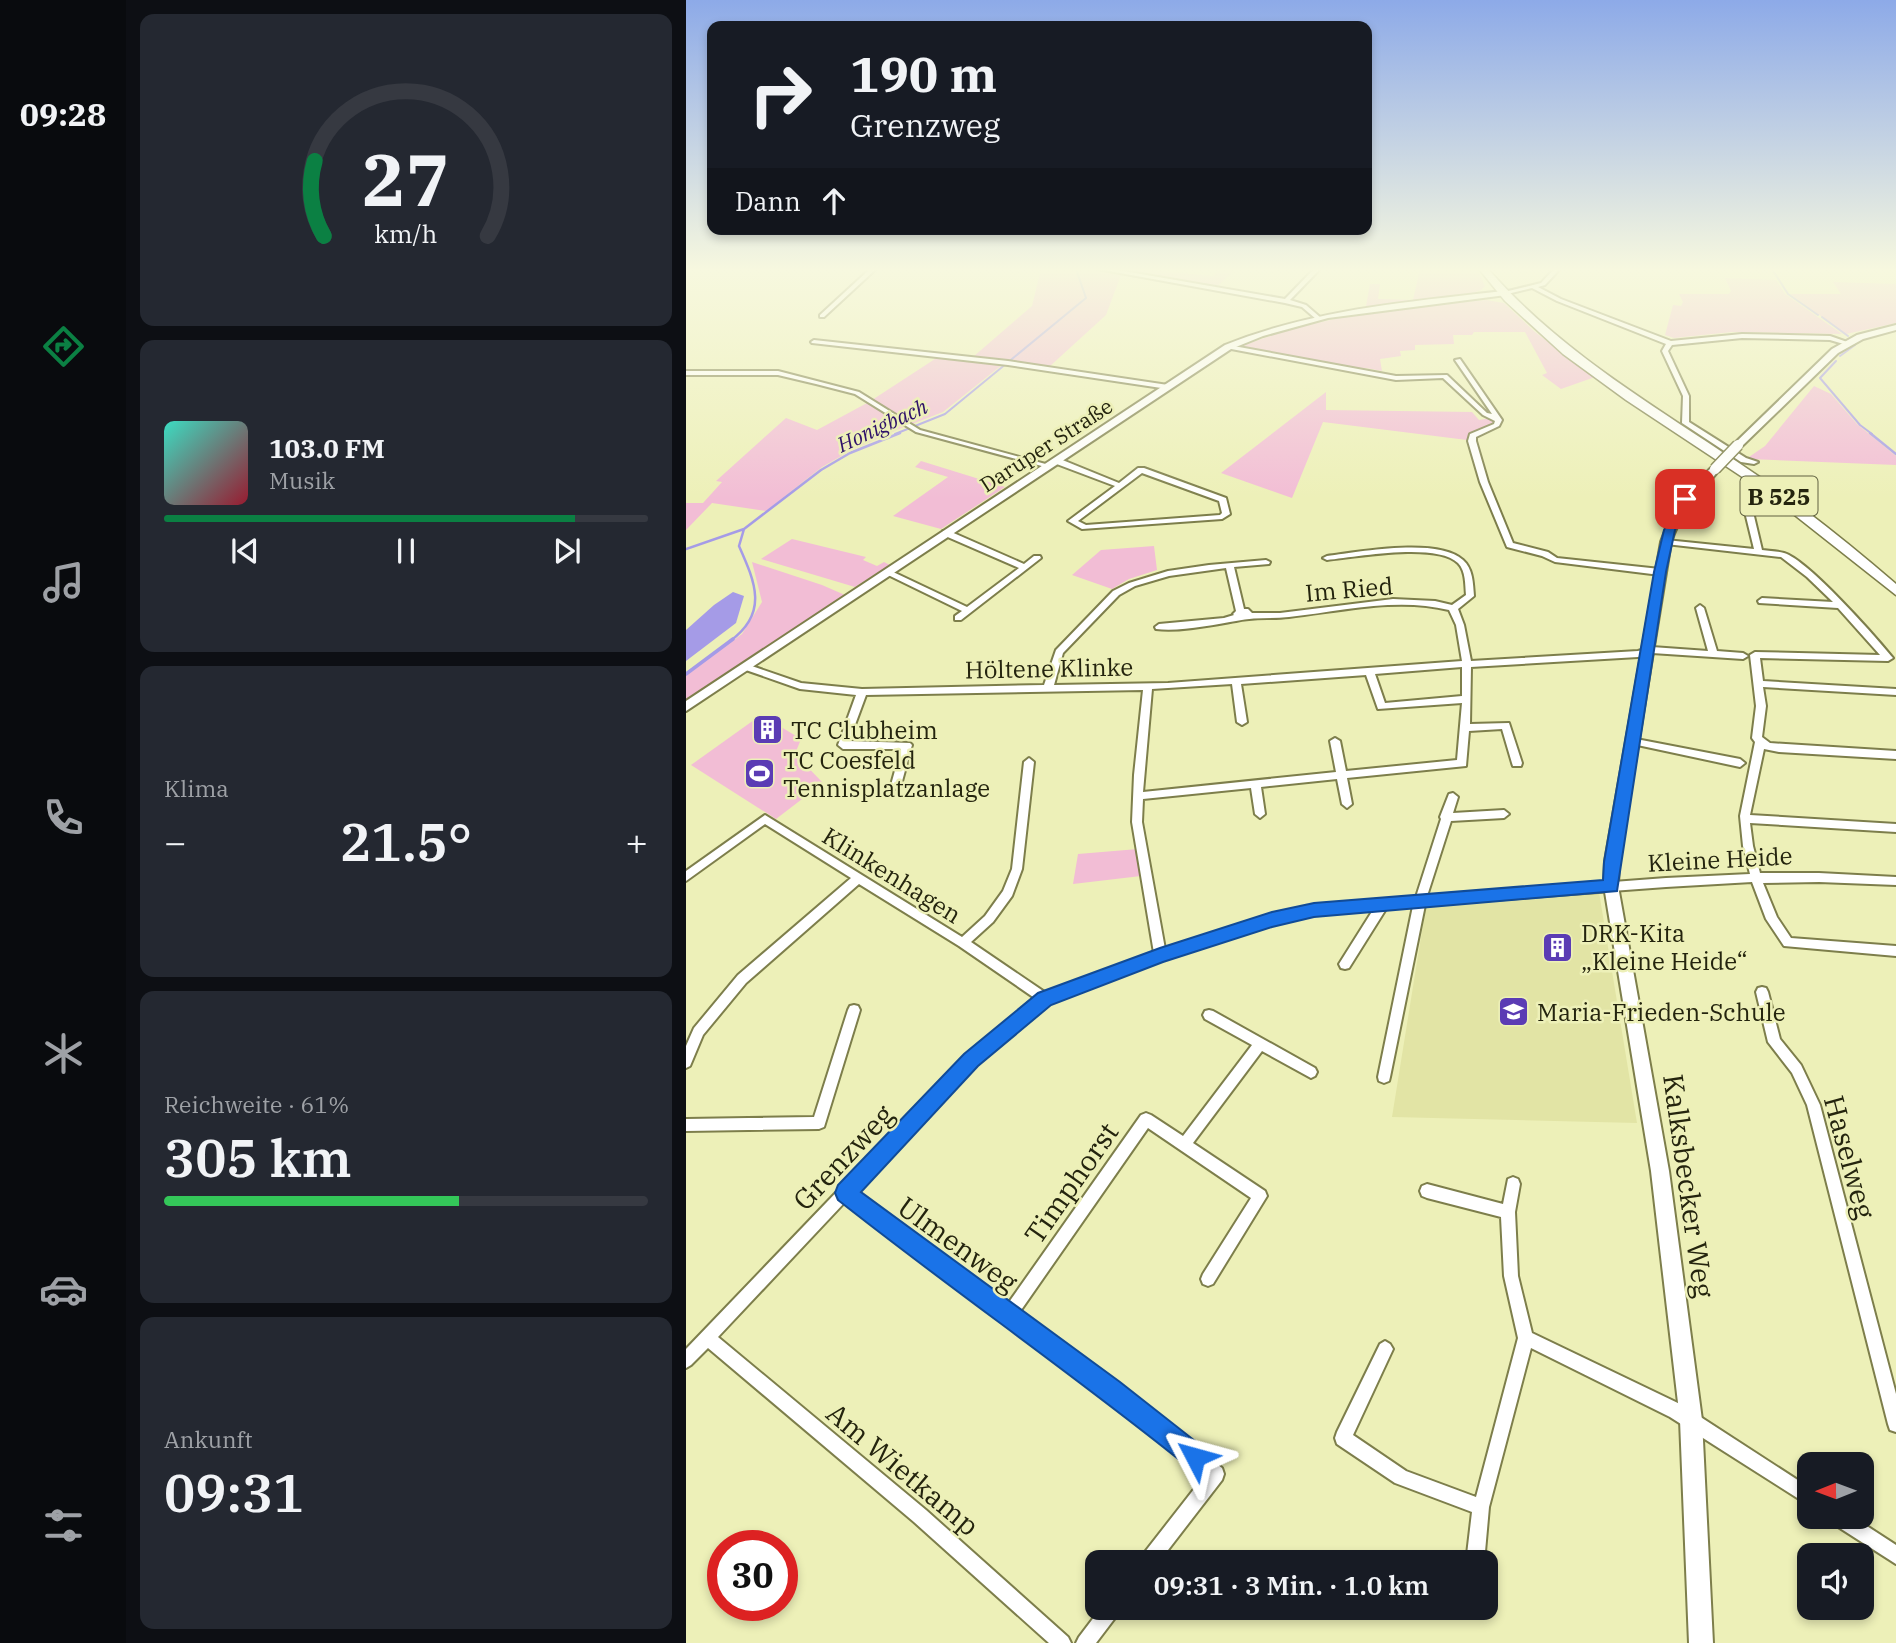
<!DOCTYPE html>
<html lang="de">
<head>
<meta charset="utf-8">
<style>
  :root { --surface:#171b24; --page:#242831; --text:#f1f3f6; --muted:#9ea1a6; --line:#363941; --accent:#0b8043 }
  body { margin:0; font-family:"IBM Plex Serif",serif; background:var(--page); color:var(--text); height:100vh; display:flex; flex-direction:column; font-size:26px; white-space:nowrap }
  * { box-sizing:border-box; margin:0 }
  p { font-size:23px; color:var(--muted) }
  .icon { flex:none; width:38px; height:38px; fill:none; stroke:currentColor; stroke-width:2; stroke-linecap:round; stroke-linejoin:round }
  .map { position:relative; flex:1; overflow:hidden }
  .drawer { display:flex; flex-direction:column; gap:14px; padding:14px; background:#0d0f14; width:560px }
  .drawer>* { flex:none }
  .top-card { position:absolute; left:21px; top:21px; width:665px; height:214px; border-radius:14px; box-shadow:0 4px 10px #0003; background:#171b24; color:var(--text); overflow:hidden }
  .needle { width:46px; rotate:269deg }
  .buttons { position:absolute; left:1111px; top:1452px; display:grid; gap:14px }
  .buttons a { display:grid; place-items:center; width:77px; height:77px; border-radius:14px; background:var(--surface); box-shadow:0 4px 10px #0003; font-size:35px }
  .speed { position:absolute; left:21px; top:1530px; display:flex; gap:14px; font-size:35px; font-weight:700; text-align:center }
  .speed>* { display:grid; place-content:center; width:91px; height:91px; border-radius:50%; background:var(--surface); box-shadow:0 4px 10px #0003; line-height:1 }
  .speed .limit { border:10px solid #d22; background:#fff; color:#111 }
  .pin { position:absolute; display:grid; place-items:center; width:60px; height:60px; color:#fff; margin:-30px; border-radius:14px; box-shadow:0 4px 10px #0006 }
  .me { position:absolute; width:77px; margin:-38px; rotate:309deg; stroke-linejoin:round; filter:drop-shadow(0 0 5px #0008) }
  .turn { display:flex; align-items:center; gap:24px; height:147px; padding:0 28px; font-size:32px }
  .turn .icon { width:91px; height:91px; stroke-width:2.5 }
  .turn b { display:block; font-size:49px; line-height:60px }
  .then { display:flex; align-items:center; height:66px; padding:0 28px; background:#0003; gap:14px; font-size:26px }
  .big { font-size:52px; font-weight:600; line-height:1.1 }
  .drawer .widget { flex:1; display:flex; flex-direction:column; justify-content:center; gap:10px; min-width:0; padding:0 24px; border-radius:14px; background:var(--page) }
  .drawer .dial { align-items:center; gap:0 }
  .dial svg { height:182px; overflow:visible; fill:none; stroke:var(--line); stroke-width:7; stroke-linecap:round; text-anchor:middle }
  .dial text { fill:var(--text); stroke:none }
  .song { display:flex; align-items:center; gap:21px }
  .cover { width:84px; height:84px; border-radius:10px; background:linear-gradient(135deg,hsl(170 70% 55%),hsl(350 70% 35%)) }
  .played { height:7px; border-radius:4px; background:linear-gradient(90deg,var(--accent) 85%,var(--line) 85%) }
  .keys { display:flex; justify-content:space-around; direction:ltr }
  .heat { display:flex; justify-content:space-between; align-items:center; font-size:38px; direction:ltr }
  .charge { height:10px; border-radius:5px; background:linear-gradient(90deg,#34c759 61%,var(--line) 0) }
  .trip { position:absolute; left:399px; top:1550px; width:413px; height:70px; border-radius:14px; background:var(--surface); box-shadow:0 4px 10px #0003; font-weight:600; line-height:70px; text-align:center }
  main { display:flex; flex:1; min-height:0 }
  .dock { display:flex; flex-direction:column; width:126px; justify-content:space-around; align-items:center; background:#090b0e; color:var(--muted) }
  .dock .icon { width:49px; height:49px }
  .dock .on { color:var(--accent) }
  .dock b { font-size:32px; color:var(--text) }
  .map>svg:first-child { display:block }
</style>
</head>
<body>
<main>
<nav class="dock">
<b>09:28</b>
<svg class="icon on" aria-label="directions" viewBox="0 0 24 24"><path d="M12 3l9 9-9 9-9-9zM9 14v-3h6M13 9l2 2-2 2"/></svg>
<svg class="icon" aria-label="music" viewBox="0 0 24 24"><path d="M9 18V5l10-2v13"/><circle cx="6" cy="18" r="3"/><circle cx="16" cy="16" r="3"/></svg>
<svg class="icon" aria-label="phone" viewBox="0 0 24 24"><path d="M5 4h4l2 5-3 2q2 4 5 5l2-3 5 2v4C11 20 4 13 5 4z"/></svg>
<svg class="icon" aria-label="climate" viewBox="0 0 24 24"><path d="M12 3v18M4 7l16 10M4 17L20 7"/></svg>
<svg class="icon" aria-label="car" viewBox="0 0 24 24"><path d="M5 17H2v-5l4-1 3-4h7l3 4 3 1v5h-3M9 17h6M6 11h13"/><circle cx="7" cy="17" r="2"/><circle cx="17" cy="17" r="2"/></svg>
<svg class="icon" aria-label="filters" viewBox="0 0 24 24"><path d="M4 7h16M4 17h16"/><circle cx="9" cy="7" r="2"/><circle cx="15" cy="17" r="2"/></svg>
</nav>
<section class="drawer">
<div class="widget dial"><svg viewBox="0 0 100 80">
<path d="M14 69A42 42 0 1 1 86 69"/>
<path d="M14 69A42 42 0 0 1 10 36" stroke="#0b8043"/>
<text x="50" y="56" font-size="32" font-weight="700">27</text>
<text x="50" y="72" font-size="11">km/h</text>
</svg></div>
<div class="widget">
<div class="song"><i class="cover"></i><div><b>103.0 FM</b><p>Musik</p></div></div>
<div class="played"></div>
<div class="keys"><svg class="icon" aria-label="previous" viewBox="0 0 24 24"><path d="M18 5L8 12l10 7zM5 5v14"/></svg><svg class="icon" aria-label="pause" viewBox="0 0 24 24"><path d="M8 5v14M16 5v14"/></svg><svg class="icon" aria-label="next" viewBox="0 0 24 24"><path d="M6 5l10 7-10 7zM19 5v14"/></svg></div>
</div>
<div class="widget"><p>Klima</p>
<div class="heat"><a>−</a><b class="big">21.5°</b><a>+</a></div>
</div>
<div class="widget"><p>Reichweite · 61%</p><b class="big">305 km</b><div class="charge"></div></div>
<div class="widget"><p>Ankunft</p><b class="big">09:31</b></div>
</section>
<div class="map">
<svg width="1210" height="1643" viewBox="0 0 1210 1643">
  <rect width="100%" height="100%" fill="#edf0b8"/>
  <!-- built -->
  <path fill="#e2e4a5" d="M913,892L951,1123L706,1117L740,906Z"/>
  <!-- green -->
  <path fill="#f2bdd5" d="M355,269H407L435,275L420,315L363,367L287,357L346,306Z
    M419,269H456L527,276L534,269H550L529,288Z
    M734,269H791L799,286L795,290L781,295L683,309L680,306L684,284H694L692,299L727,300Z
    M1039,278L1090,280L1099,294L1156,334L1046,332L988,338L979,335L987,305L995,306L997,302L993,294H1043L1045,291Z
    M1147,282L1210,284V323L1160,334L1104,294H1155Z
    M800,300L818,303L849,332L909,377L875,389L856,375L861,373L839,332H788L786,335H767L768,344L729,345V350L714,351L715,356L694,359L696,371L680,368L673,370L573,351L574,349L568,348L565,351L550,349C629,315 715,308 800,300Z
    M252,357L317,364L257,412L226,424L186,400Z
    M1128,386L1145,394L1171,424L1210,456V465L1064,459L1063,457L1079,446Z
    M640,392V410L786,412L793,420L805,418L810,420L809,424L786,435L781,440L637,422L606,498L535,473Z
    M181,403L220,426L166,450L136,467L80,511L26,503L0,530V503H17L36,482L30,481L100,418L131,430Z
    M235,461L319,487L255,529L207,516L262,477L229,467Z
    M106,539L180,557L177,560L191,566L198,562L204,565L169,587L75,559Z
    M468,546L471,570L443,579L426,589L386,575L415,550Z
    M66,562L136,585L159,595L0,701V675L56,634L76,602Z
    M75,715L115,739L109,754L137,783L90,819L5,765Z
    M452,849L455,876L387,884L392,854Z"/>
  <!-- water -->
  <path fill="#a59be7" d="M47,592L58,596L50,623L0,661V630L28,605Z"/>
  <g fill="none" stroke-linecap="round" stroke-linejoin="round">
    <!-- stream-far2 -->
    <path stroke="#a59be7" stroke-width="2" d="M1086,269L1102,294L1132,315
      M1136,317L1162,336
      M1154,356L1169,345
      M1150,361L1134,378L1174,425L1186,434
      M209,434L259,414L400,298L390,269"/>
    <!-- stream-far1 -->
    <path stroke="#a59be7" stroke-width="2.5" d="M1184,433L1210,454
      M0,549L58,529L135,470L164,453L214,433
      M44,641C83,613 69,582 53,546L58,529"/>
    <!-- stream -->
    <path stroke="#a59be7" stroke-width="3.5" d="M0,674L47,639"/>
    <defs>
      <path id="minor" d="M184,269H190L138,317H134V315Z
        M412,269H426L599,299L628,269H634L604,300L620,305L635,318L630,319L616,307L599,303Z
        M868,269H874L859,285L852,287L875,299L985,341L1056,334L1144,336L1164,343L1161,345L1144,340L1056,338L986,345L982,351L1003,396V422L1060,458L1072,462L1068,464L1055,462L996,423L997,396L976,351L980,344L871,301L846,288L817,295L814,293L855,283Z
        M128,340L322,361L482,385L485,387L482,389L322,365L126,343L125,342Z
        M542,345L710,376L761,375L801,413L806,414L769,360L774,359L816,420L813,426L790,437V441L802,482L827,543L862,552L871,558L974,569L978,572L974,575L869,562L856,556L821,547L794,482L782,441L784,434L808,424L809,421L797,415L757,378L710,380L540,348L539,347Z
        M0,371H92L173,392L234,430L367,466L363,468L230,432L169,394L130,384L92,375H0Z
        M368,459H374L433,483L452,468H458L540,498L544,514L536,519L396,529L382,521L429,486L368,463ZM456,473L533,501L536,513L534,515L400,525L392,521Z
        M1060,510H1063L1067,512L1076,550C1083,551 1091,551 1098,553C1122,560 1189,636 1207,658L1202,661L1074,658L1077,681L1210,689V695L1077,687L1080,706L1076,737L1084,743L1210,751V759L1093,752L1078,749L1064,815L1210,824V832L1064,823L1067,846L1074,873H1133L1210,877V885L1133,882L1077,883L1091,917L1105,938L1210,946V956L1098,946L1080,919L1066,882L980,887L739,905L704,1077L703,1081L698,1083L693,1081L692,1077L727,906L700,909L663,968L659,969L655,968L653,964L687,910L628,915L586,924L476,960L363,1003L289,1064L169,1192L227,1237L321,1305L455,1115L460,1113L465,1115L497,1136L566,1045L519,1019L517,1015L519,1011L523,1010L527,1011L629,1068L631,1072L629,1076L625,1078L576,1051L507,1143L579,1191L581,1196L527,1284L522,1286L517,1284L515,1279L517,1274L565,1198L462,1128L333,1313L431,1385L536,1468L538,1474L536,1480L472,1563H453L455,1557L519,1475L421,1395L217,1247L159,1202L32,1337L240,1510L382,1637L385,1643H363L228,1522L22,1348L5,1365L0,1368V1349L281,1056L350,999L273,946L173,884L60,983L17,1035L4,1066L0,1068V1046L8,1028L52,975L165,878L79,824L0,881V871L79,815L276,937L299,916L317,891L326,869L338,762L343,758L348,762L336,869L326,896L307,922L285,942L360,993L468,953L446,822L448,775L457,690L180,695L163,741L224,743L226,745L215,785L210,789L205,785L215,749H157L152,745L170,695L114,689L57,669L55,667L57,665H63L115,683L176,689L358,685L370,650L427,591L443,583L482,571L523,565L580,560L584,562L583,564L548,567L558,609H562L566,613H594L707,599L749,601L766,605L780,595C779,585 780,571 772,563C750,542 670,557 641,560L637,558L641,556C673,552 752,537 777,560C787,569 787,583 788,596L772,609L778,625L785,661L952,651L966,647L1022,651L1010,608L1014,605L1018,608L1031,651L1057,653L1062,656L1057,659L966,653L952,657L785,667L784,724L823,723L836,763L835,766H827L826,763L816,729L783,731L780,766L661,778L666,804L661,808L656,804L651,779L575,787L579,814L574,818L569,814L565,788L457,799L456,822L479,949L586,914L628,905L730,897L755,819L754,817L763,794L767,793L772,797L767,813L818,810L823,814L818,818L765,821L741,896L980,878L1064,874L1057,846L1054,816L1069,742L1066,738L1070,706L1064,655L1069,652L1194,655L1152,608L1073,603L1072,601L1076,598L1147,602L1121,577L1095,557L980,544L976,542L980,540L1068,549L1059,512ZM540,568L550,611L547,614L548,615L538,618L473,624L469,627L470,629C493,632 527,625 550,621C567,617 585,619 603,617C656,611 711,597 763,610L770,625L776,661L482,683L368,685L377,653L433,595L449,586L483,576ZM776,667V696L699,703L689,674ZM680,675L692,709L776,703L771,760L660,771L654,741L649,738L644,741L650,772L457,792L466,689L546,684L551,722L556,725L561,722L555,684Z
        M257,531H263L338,564L348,556H354L355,558L275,620H269V616L276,611L198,573L199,571H205L281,607L333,568L257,535Z
        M945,738L1054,759L1059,763L1054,767L942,743L940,741Z
        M1076,987L1080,988L1082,992L1094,1039L1115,1065L1134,1105L1210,1394V1432L1204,1430L1202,1424L1121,1105L1106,1073L1082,1042L1070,992L1072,988Z
        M168,1005L172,1006L174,1010L138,1127L133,1129L0,1131V1119L128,1117L162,1010L164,1006Z
        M827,1177L832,1179L834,1184L829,1212L832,1276L846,1333L996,1405L1124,1488V1506L984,1417L845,1348L803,1507L798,1563H780L786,1512L709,1483L651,1444L649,1438L651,1432L694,1344L699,1341L704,1344L707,1349L667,1435L720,1471L790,1497L832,1338L818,1276L815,1217L741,1198L736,1196L734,1191L736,1186L741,1184L817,1204L822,1179Z
        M1144,1517H1167L1210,1545V1564L1146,1523Z
        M415,1608H435L432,1614L410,1643H390L393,1637Z"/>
      <path id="tertiary" d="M817,291L821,293L820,295L642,318L577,336L545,349L0,711V701L539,345C629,309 722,302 817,291Z
        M1210,325V330L1177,339L1152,353L1055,447H1049V443L1146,349L1171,335Z
        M1026,467L1034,469C1014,493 995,511 985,542L933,861L932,886L983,1171L1016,1420L1027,1643H1003L994,1420L965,1171L918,886L919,861L975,542C985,512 1003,489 1026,467Z"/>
      <path id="primary" d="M793,269H802C873,350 962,402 1050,461C1106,498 1159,540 1210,584V595L1082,494L940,400L877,354L819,301Z"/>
    </defs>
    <!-- minor casing -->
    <use href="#minor" stroke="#7d7e4b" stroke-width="4"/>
    <!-- tertiary casing -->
    <use href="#tertiary" stroke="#7d7e4b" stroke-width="4"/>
    <!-- primary casing -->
    <use href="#primary" stroke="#7d7e4b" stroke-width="3"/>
    <!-- minor -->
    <use href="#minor" fill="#fff" fill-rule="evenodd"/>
    <!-- tertiary -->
    <use href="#tertiary" fill="#fff" fill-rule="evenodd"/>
    <!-- primary -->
    <use href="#primary" fill="#fff" fill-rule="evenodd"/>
    <defs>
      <path id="tertiary-bridge" d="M1029,469L1052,445"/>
    </defs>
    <!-- tertiary-bridge casing -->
    <use href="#tertiary-bridge" stroke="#7d7e4b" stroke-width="13" stroke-linecap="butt"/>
    <!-- tertiary-bridge -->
    <use href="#tertiary-bridge" stroke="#fff" stroke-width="10"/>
  </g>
  <!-- sky -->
  <linearGradient id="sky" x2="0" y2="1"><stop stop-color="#8daae8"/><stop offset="0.54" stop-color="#f7f8df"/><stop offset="1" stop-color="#f7f8df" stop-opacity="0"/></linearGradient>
  <rect width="1210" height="499" fill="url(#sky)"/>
  <!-- route -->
  <path fill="#1a73e8" stroke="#114b97" stroke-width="2" d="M995,497L1005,499L989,530L980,572L931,891L628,917L586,927L477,962L365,1005L292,1066L175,1192L434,1382L518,1448L521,1457L518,1466L509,1469L501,1466C387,1374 267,1291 152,1200L149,1193L152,1185L278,1054L352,993L474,948L586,912L628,903L917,880L918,862L968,572L978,530Z"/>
  <!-- icons -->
  <defs>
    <symbol id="building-square" viewBox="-11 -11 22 22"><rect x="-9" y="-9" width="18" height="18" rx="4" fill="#5b3cb4" stroke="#edf0b8"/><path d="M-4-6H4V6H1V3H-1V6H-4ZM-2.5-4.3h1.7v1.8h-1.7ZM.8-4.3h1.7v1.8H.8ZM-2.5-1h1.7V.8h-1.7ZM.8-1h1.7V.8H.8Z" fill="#fff"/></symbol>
    <symbol id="stadium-square" viewBox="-11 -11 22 22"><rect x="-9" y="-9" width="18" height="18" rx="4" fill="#5b3cb4" stroke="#edf0b8"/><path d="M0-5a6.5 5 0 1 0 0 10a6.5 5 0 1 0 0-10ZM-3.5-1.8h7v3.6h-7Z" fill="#fff"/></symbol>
    <symbol id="school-square" viewBox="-11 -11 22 22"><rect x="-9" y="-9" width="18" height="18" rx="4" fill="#5b3cb4" stroke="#edf0b8"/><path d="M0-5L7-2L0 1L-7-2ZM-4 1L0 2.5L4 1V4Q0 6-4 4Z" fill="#fff"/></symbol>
  </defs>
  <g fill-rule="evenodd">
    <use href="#building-square" x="64" y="712" width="35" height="35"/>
    <use href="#stadium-square" x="56" y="756" width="35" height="35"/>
    <use href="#building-square" x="854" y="930" width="35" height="35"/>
    <use href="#school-square" x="810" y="994" width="35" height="35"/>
  </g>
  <g text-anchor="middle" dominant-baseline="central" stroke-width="5" stroke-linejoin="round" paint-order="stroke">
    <!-- far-water labels -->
    <g font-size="21" font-style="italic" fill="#2e1169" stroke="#edf0b8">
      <text transform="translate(196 425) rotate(-25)">Honigbach</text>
    </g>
    <!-- far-street labels -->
    <g font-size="21" fill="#24240e" stroke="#edf0b8">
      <text transform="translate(360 445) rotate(-33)">Daruper Straße</text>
    </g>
    <!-- shield labels -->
    <rect fill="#edf0b8" stroke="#606141" stroke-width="2" x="1054.5" y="476.5" width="77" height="39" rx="5"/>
    <g font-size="23" font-weight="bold" fill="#24240e">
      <text x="1093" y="496">B 525</text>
    </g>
    <!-- street labels -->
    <g font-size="24" fill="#24240e" stroke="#edf0b8">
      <text transform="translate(663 589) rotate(-5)">Im Ried</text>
      <text transform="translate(363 668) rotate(-1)">Höltene Klinke</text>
      <text transform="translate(1034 859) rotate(-3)">Kleine Heide</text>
      <text transform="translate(206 875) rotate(32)">Klinkenhagen</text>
    </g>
    <!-- poi labels -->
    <g font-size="24" fill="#24240e" stroke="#edf0b8" text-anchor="start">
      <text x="105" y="730">TC Clubheim</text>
      <text x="97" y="760">TC Coesfeld<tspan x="97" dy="28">Tennisplatzanlage</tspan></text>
      <text x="895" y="933">DRK-Kita<tspan x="895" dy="28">„Kleine Heide“</tspan></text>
      <text x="851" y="1012">Maria-Frieden-Schule</text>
    </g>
    <!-- near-street labels -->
    <g font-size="28" fill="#24240e" stroke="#edf0b8">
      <text transform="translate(157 1157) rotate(-47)">Grenzweg</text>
      <text transform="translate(1164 1157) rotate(75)">Haselweg</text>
      <text transform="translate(385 1183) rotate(-55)">Timphorst</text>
      <text transform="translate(1003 1186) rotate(82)">Kalksbecker Weg</text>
      <text transform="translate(272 1244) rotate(36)">Ulmenweg</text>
      <text transform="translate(217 1469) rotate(40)">Am Wietkamp</text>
    </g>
  </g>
</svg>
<div class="buttons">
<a><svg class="needle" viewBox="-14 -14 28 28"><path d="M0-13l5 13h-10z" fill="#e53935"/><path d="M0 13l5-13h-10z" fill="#9ea1a6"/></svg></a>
<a><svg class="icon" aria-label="sound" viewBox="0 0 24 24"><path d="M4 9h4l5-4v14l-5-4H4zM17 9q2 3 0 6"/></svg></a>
</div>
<div class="speed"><div class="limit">30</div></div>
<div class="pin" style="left:999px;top:499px;background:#d93025"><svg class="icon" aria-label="arrive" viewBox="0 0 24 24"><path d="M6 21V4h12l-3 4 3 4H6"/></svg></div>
<svg class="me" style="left:509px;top:1457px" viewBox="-20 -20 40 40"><path d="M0-17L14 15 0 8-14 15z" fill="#1a73e8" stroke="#fff" stroke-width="4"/></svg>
<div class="trip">09:31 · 3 Min. · 1.0 km</div>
<div class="top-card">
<div class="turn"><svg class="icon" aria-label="right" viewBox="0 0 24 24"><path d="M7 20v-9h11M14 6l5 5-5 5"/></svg><div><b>190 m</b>Grenzweg</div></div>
<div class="then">Dann<svg class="icon" aria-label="ahead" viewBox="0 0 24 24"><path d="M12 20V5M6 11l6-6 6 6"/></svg></div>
</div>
</div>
</main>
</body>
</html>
